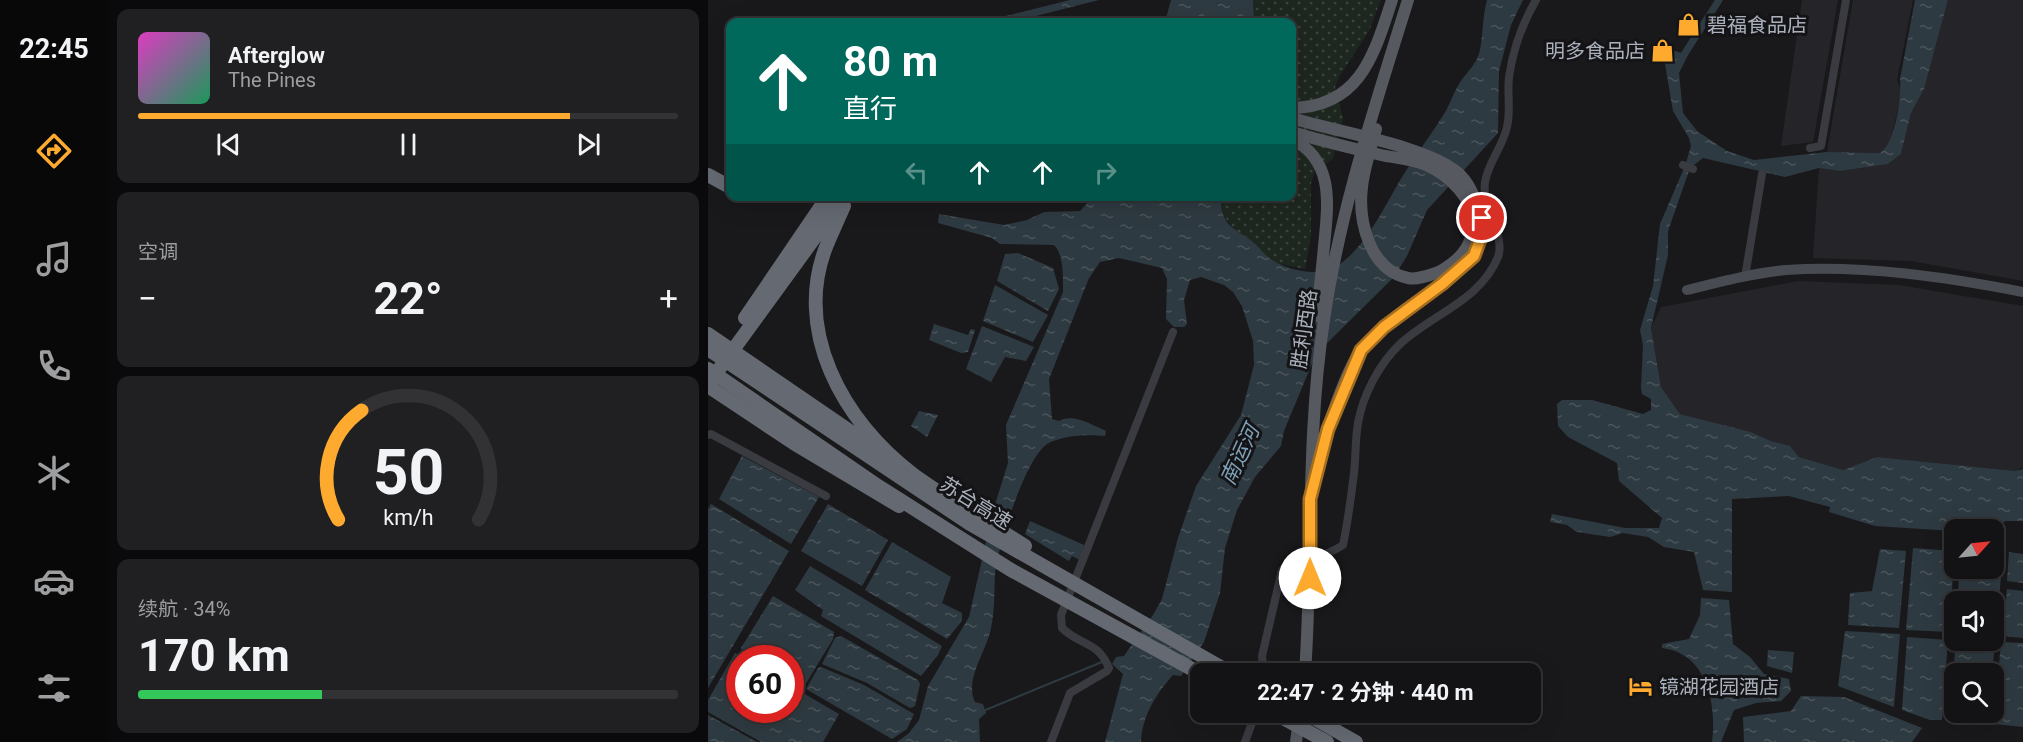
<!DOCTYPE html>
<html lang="zh">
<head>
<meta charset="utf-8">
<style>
  :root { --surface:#131315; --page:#202022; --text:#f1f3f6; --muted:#9d9ea0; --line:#323234; --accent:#feaa2e }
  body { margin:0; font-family:Roboto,"Noto Sans SC",sans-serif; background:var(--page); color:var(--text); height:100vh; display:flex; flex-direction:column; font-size:22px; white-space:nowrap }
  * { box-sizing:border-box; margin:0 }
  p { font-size:20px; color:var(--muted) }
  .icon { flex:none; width:33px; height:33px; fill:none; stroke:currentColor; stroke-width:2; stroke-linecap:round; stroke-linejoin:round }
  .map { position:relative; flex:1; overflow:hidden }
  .drawer { display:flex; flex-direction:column; gap:9px; padding:9px; background:#0a0a0c; width:600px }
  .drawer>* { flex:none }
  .guide { position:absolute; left:18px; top:18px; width:570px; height:183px; border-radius:12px; box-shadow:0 6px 24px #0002,0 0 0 2px var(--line); background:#00695c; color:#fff; overflow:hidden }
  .needle { width:39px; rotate:63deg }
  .fabs { position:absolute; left:1236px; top:519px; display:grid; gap:12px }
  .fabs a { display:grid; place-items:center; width:60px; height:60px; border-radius:12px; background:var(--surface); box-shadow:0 6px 24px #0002,0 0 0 2px var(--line); font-size:30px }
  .speed { position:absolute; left:18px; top:645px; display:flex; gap:12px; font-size:30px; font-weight:700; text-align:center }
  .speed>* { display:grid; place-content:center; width:78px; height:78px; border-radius:50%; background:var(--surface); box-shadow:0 6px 24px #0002,0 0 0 2px var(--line); line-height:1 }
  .speed .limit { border:9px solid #d22; background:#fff; color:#111 }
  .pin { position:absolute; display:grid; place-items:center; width:51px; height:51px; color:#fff; margin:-26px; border:3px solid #fff; border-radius:50%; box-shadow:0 2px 6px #0007 }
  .me { position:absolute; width:66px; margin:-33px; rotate:0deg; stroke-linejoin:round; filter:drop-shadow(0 0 4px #0008) }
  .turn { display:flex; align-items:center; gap:21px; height:126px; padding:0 18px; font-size:27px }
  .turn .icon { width:78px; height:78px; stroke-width:2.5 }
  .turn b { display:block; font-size:42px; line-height:51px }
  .lanes { display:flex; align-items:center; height:57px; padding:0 18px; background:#0003; justify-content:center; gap:30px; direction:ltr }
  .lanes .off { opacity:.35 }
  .big { font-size:45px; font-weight:700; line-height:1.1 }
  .drawer .card { flex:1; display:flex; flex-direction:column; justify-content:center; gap:9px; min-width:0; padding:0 21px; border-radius:12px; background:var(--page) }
  .drawer .dial { align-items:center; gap:0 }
  .dial svg { height:156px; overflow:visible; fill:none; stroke:var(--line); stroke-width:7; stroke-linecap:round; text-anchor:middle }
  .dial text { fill:var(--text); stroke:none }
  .song { display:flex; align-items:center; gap:18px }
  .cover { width:72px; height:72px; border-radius:9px; background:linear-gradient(135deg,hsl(310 70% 55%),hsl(150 70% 35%)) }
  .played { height:6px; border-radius:3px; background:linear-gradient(90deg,var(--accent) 80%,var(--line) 80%) }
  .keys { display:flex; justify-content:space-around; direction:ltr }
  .heat { display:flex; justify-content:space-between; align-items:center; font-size:33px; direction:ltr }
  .charge { height:9px; border-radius:4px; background:linear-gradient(90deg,#34c759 34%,var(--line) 0) }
  .trip { position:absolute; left:482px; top:663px; width:351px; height:60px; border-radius:12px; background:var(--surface); box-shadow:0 6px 24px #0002,0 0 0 2px var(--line); font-weight:700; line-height:60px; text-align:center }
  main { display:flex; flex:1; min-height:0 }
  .dock { display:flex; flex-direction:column; width:108px; justify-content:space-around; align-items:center; background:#080808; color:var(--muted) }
  .dock .icon { width:42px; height:42px }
  .dock .on { color:var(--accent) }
  .dock b { font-size:27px; color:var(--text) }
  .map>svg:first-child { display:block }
</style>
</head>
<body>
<main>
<nav class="dock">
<b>22:45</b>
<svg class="icon on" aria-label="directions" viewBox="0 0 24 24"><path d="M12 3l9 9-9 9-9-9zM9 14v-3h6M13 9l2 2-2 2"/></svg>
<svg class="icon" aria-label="music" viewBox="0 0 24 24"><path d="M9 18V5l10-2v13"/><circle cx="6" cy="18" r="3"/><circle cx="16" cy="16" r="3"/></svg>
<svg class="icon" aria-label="phone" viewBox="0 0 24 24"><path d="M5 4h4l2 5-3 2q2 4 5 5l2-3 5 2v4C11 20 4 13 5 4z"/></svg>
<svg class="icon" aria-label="climate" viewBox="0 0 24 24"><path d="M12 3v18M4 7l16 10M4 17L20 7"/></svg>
<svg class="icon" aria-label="car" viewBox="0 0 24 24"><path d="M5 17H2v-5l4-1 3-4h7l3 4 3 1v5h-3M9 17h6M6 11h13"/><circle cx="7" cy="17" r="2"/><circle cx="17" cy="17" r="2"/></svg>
<svg class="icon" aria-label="filters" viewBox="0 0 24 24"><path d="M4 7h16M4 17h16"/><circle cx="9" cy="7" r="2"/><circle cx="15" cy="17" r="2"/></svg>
</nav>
<section class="drawer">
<div class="card">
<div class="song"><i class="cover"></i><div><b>Afterglow</b><p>The Pines</p></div></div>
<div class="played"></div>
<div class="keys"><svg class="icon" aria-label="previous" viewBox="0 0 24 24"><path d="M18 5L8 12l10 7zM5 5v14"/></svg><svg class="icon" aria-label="pause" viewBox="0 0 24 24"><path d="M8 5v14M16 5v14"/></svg><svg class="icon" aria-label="next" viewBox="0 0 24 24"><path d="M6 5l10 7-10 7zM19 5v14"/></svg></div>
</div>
<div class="card"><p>空调</p>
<div class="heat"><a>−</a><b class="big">22°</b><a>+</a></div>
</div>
<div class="card dial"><svg viewBox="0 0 100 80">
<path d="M14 69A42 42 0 1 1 86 69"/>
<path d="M14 69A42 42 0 0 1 26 13" stroke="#feaa2e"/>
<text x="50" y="56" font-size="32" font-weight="700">50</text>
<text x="50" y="72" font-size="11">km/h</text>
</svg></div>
<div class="card"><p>续航 · 34%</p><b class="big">170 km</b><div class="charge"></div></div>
</section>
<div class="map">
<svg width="1315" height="742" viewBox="0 0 1315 742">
  <defs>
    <pattern id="park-dots" width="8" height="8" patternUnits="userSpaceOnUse" patternTransform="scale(1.5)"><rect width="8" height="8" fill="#1e271f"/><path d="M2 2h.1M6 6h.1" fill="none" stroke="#3c443e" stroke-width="1.8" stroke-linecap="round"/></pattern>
    <pattern id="water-ripples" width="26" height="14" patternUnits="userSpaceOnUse" patternTransform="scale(1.5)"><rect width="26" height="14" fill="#2e3a41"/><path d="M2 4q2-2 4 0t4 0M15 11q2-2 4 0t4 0" fill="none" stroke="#4a545a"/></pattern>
  </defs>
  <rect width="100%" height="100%" fill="#19191c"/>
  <!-- built -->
  <path fill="#252529" d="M1094,0H1130L1105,142L1073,146Z
    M1145,0H1205L1189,80L1194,92L1182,142L1178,150L1172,153L1119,152Z
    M1240,0H1315V281L1203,261L1105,258L1111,168L1132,171L1180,164L1193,154L1203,113L1216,89Z
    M1090,281L1191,285L1315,306V467L1307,471L1169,457L1135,470L1091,457L1082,446L1063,441L1043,432L972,414L953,387L943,328L953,307Z"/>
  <!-- park -->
  <path fill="url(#park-dots)" d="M545,0H673L661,31L631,77L627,87L635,118L625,159L607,171L603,183V237L597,269L564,262L547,244L526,229L514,214L513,197L584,196V22H546Z"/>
  <!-- water -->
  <path fill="url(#water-ripples)" d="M362,0H391L304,22H274Z
    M463,0H545L546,22H457Z
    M779,0H815L803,25L791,71L790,133L719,210L699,256L685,278L608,354L576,431L573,446L547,477L529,510L517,548L512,593L496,642L473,676L465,675C448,694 434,716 433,742H397L415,674L404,664L408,657L416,656L445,615L454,599L470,538L488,486L533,415L546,365L545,341L534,306L525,292L516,285L493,277L482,280L476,300L479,324L476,327H466L458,319L459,279L454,268L411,258L392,262L381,278L341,379L344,419L351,421C365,413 384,425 398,431L397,436C380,434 354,435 339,444C317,459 290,546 287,574C286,592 287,610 283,628C279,651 256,679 267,702L275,704L278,713L271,719L272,742H189L201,733L211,720L220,686L261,617L285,511L300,463L298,425L355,292C355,279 356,254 346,245L292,244L284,238L230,223L231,214L296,225L319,220L336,212L372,211L385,197H513C511,232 536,229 554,251C568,269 609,279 629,266C656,249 676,208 691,182C706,157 724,134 739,109C743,101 746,92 751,84C757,74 767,66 771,54C775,41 774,18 779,0Z
    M1207,0H1240L1216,89L1203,113L1193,154L1180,164L1132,171L1111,168L1077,177L995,158L982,168L960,231V255L943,328L953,387L972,414L1043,432L1063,441L1082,446L1091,457L1135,470L1169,457L1307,471L1315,469V521H1298L1280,529L1246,531L1167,526L1121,512L1122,507L1081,496L1024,499V592L995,590L986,552L956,547L940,537L915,533L902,537L869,532L859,525L842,522L844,514L917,528H951L954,518L911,481L909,463L860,437L850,426L849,404L854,400H884L935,414L943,410V399L934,394L933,388L935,345L932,330L945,286L952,224L977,166L983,146L981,138L965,111L957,64L961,49L980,55L971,73L975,113L989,131L1019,151L1046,160L1119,152L1172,153C1187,145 1194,96 1192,79Z
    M310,253L345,268L351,289L340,311L289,281L297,254Z
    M287,285L340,315L325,342L275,321Z
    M226,324L260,335L263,329L267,330L260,352L253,353L221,340Z
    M274,326L326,347L318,361L297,357L283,382L258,369Z
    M211,411L230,415L219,437L203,426Z
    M34,456L111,497L83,544L11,499Z
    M3,504L81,551L0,688V509Z
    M120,504L180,540L154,586L93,551Z
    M322,521L376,545L372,560L364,556L361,561L317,534Z
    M184,542L243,577L234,603L254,613V621L239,639L157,590Z
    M1205,548L1246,551L1242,632L1198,630Z
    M1172,549L1198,551L1191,628L1140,625L1142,593L1164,591Z
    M1286,552H1295L1288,635H1286V602L1249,601L1252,569L1286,568Z
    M1301,552L1315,554V583L1299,581Z
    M102,566L234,646L230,655L213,676L113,616L115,610L87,590Z
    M1299,589L1315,591V638L1295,636Z
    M65,596L126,632L125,639L97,685L93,687L83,681L82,658H43L35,654L33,648Z
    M993,598L1021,600L1025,644L1042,657L1056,674L1081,679L1083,691L1073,701L1048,703L1026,710L1013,742H1004C1009,704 999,653 954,648V644L981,639L992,615Z
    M1137,631L1192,634L1186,707L1130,686Z
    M133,636L210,680L212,684L207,706L202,708L159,683L114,664L127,638Z
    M1199,637L1240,640L1234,720H1222L1194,710Z
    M1248,641L1287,643L1284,673L1246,674V712L1281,713L1280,723L1241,719Z
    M1293,642L1315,643V727L1286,724Z
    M1060,650L1086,652L1084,673L1059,666Z
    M27,653L36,658H32V710H82L83,686L131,714L115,742H53L0,712V700Z
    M113,667L156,685L206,714L199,729L184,739L98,689L110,668Z
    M1093,696L1136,697L1214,728L1204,742H1036L1035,717L1083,711Z
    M0,715L49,742H0Z"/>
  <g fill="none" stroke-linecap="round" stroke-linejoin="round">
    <!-- stream -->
    <path stroke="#2e3a41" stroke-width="2" d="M275,711L394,662"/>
    <!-- canal -->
    <path stroke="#2e3a41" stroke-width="7" d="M972,61L1011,0"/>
    <!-- street -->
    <path stroke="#3a3b41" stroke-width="8" d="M1102,148L1113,146L1138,0
      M975,165L985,169
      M1037,277L1054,174
      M0,435L3,434L118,496
      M556,674L554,656L574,570C594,560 616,558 635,545C640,522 643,497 646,473C648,457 647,440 650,423C655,395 671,364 692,344C724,314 772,301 790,257C798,236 773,207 777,182C780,163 795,146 799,127C803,111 799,93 801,77C805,49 814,24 828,0
      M343,742L362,693L399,671L401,668C389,640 374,647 354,628L353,615L465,332
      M537,742L548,712"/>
    <!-- secondary -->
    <path stroke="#484b51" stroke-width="10" d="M979,290C1011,282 1045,273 1078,270C1157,265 1238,277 1315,292"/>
    <!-- primary -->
    <path stroke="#565960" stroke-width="12" d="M584,108C652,107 666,55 684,0
      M668,129C663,148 656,168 654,187C650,220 661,270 700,278C710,280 722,275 731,272
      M584,139C627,161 620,205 616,246C614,270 611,293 609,316
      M609,466C615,440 638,368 654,349C676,322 706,303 734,284
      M597,674C605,556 598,437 616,320C632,210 667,106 700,0
      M588,742L592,712"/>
    <!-- highway -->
    <path stroke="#656a72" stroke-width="14" d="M0,175L22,187
      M120,242L136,206
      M37,318L120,196
      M1,383L137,196
      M0,386L87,444L191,506
      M595,712L648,742"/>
    <!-- primary-bridge -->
    <path stroke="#565960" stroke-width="12" d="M584,118C628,132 716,145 749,172C761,182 767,198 772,212C782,244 757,266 734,284
      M584,132C613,141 643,148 673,155C687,158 704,159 718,165C741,175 768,200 765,227C763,249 750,261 731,272"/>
    <!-- highway-bridge -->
    <path stroke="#656a72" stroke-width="14" d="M120,242C83,329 135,422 206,475C242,501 281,523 317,546
      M0,334L171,451
      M0,349L262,524L525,674
      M0,369L170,486L303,570L493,674
      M564,712L619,742"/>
  </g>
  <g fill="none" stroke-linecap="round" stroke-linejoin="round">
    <defs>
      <path id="route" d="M602,578V499L620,429L653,350L676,327L734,284L766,256L773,237L774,218"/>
    </defs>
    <!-- route casing -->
    <use href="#route" stroke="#a56e1e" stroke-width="15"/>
    <!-- route -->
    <use href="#route" stroke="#feaa2e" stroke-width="10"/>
  </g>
  <!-- icons -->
  <defs>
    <symbol id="shop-bare" viewBox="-9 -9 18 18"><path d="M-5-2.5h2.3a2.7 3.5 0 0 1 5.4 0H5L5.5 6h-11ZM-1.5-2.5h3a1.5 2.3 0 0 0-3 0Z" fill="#feaa2e" stroke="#141417" stroke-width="2.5" paint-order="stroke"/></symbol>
    <symbol id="hotel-bare" viewBox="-9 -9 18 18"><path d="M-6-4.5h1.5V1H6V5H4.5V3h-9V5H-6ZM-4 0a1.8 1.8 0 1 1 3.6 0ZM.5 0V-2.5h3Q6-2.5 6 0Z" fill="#feaa2e" stroke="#141417" stroke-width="2.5" paint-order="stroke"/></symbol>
  </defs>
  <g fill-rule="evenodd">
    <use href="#shop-bare" x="964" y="8" width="33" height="33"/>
    <use href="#shop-bare" x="938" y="34" width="33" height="33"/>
    <use href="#hotel-bare" x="916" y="670" width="33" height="33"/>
  </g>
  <g text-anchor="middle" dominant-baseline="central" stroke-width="6" stroke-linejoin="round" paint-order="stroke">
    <!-- poi labels -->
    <g font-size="20" fill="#abb1bc" stroke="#141417" text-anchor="start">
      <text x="999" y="25">碧福食品店</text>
      <text x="937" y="51" text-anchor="end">明多食品店</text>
      <text x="951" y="687">镜湖花园酒店</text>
    </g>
    <!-- street labels -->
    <g font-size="20" fill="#abb1bc" stroke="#141417">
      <text transform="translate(596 329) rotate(-82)">胜利西路</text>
      <text transform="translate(268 503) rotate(32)">苏台高速</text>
    </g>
    <!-- water labels -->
    <g font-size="21" font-style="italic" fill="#80a2b9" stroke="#141417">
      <text transform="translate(532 455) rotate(-65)">南运河</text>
    </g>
  </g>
</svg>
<div class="fabs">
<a><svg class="needle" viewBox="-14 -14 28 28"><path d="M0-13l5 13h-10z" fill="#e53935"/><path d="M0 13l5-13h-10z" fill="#9d9ea0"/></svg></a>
<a><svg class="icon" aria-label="sound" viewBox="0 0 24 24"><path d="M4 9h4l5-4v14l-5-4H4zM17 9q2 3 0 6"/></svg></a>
<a><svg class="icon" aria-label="search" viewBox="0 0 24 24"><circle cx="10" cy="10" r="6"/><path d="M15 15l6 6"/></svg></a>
</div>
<div class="speed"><div class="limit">60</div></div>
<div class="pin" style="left:774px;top:218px;background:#d93025"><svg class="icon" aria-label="arrive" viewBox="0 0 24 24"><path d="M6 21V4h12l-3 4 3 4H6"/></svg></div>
<svg class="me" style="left:602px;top:578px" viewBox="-20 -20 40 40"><circle r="19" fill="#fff"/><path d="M0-13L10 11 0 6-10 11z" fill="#feaa2e"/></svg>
<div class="trip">22:47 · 2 分钟 · 440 m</div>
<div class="guide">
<div class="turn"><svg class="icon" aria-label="ahead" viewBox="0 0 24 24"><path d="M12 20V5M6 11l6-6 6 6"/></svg><div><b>80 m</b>直行</div></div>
<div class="lanes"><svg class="icon off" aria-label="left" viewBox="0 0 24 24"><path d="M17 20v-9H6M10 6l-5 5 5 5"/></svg><svg class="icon" aria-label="ahead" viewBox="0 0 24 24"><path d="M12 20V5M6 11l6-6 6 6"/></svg><svg class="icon" aria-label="ahead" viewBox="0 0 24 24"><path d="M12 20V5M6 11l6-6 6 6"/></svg><svg class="icon off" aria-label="right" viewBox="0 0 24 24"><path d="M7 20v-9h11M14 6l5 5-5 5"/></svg></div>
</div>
</div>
</main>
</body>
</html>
